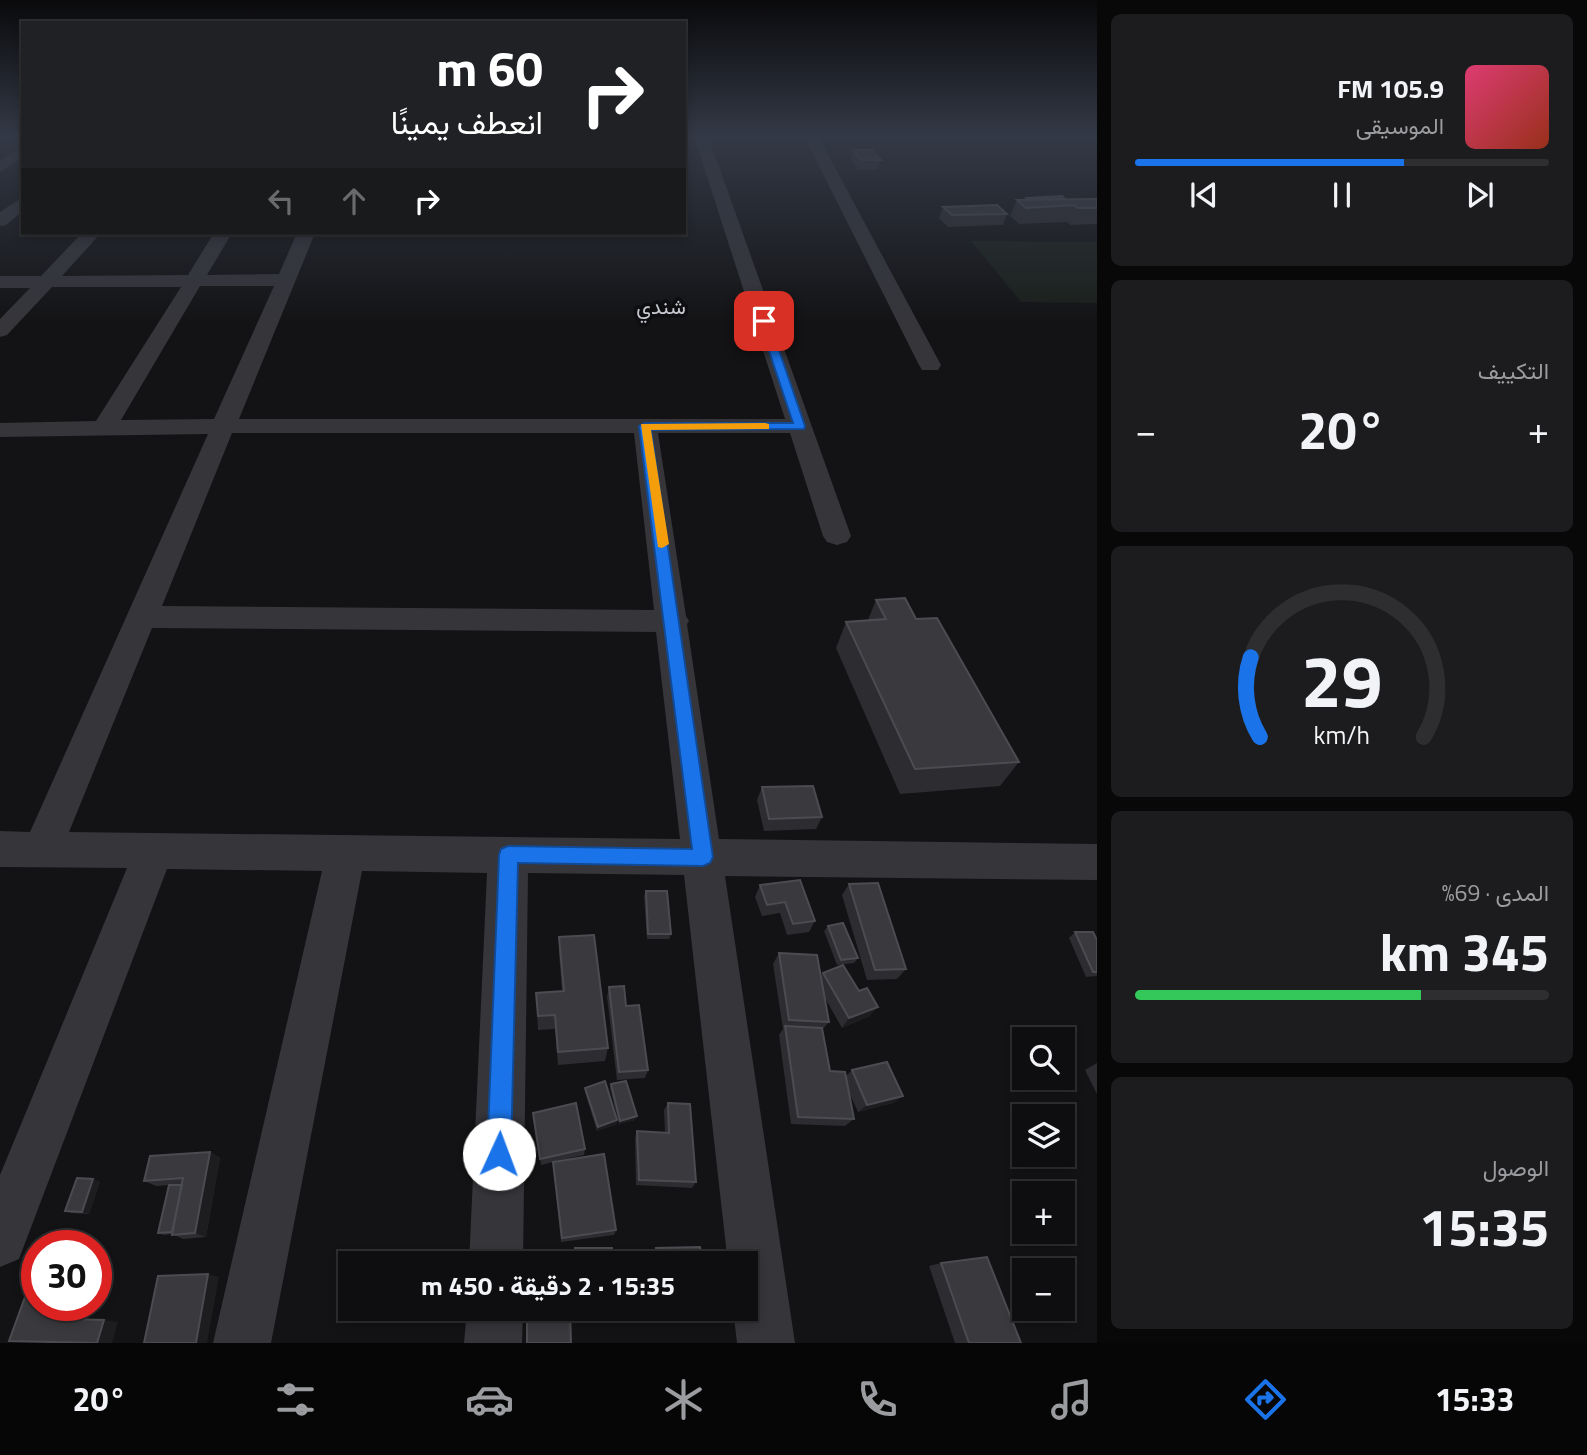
<!DOCTYPE html>
<html lang="ar">
<head>
<meta charset="utf-8">
<style>
  :root { --surface:#0e0e10; --page:#1c1c1e; --text:#f1f3f6; --muted:#9b9c9f; --line:#2e2e30; --accent:#1a73e8 }
  body { margin:0; font-family:"Titillium Web",Vazirmatn,sans-serif; background:var(--page); color:var(--text); direction:rtl; height:100vh; display:flex; flex-direction:column; font-size:26px; white-space:nowrap }
  * { box-sizing:border-box; margin:0 }
  p { font-size:23px; color:var(--muted) }
  .icon { flex:none; width:38px; height:38px; fill:none; stroke:currentColor; stroke-width:2; stroke-linecap:round; stroke-linejoin:round }
  .map { position:relative; flex:1; overflow:hidden; direction:ltr }
  .drawer { display:flex; flex-direction:column; gap:14px; padding:14px; background:#080809; width:490px }
  .drawer>* { flex:none }
  .hud { position:absolute; left:21px; top:21px; width:665px; height:214px; border-radius:0px; box-shadow:0 4px 10px #0003,0 0 0 2px var(--line); direction:rtl; background:#202124; color:#fff; overflow:hidden }
  .fabs { position:absolute; left:1012px; top:1027px; display:grid; gap:14px }
  .fabs a { display:grid; place-items:center; width:63px; height:63px; border-radius:0px; background:var(--surface); box-shadow:0 4px 10px #0003,0 0 0 2px var(--line); font-size:35px }
  .speed { position:absolute; left:21px; top:1230px; display:flex; gap:14px; font-size:35px; font-weight:700; text-align:center }
  .speed>* { display:grid; place-content:center; width:91px; height:91px; border-radius:50%; background:var(--surface); box-shadow:0 4px 10px #0003,0 0 0 2px var(--line); line-height:1 }
  .speed .limit { border:10px solid #d22; background:#fff; color:#111 }
  .pin { position:absolute; display:grid; place-items:center; width:60px; height:60px; color:#fff; margin:-30px; border-radius:14px; box-shadow:0 4px 10px #0006 }
  .me { position:absolute; width:77px; margin:-38px; rotate:2deg; stroke-linejoin:round; filter:drop-shadow(0 0 5px #0008) }
  .turn { display:flex; align-items:center; gap:24px; height:147px; padding:0 28px; font-size:32px }
  .turn .icon { width:91px; height:91px; stroke-width:2.5 }
  .turn b { display:block; font-size:49px; line-height:60px }
  .lanes { display:flex; align-items:center; height:66px; padding:0 28px; background:#0003; justify-content:center; gap:35px; direction:ltr }
  .lanes .off { opacity:.35 }
  .big { font-size:52px; font-weight:700; line-height:1.1 }
  .drawer .widget { flex:1; display:flex; flex-direction:column; justify-content:center; gap:10px; min-width:0; padding:0 24px; border-radius:10px; background:var(--page) }
  .drawer .dial { align-items:center; gap:0 }
  .dial svg { height:182px; overflow:visible; fill:none; stroke:var(--line); stroke-width:7; stroke-linecap:round; text-anchor:middle }
  .dial text { fill:var(--text); stroke:none }
  .song { display:flex; align-items:center; gap:21px }
  .cover { width:84px; height:84px; border-radius:10px; background:linear-gradient(135deg,hsl(340 70% 55%),hsl(10 70% 35%)) }
  .played { height:7px; border-radius:4px; background:linear-gradient(90deg,var(--accent) 65%,var(--line) 65%) }
  .keys { display:flex; justify-content:space-around; direction:ltr }
  .heat { display:flex; justify-content:space-between; align-items:center; font-size:38px; direction:ltr }
  .charge { height:10px; border-radius:5px; background:linear-gradient(90deg,#34c759 69%,var(--line) 0) }
  .trip { position:absolute; left:338px; top:1251px; width:420px; height:70px; border-radius:0px; background:var(--surface); box-shadow:0 4px 10px #0003,0 0 0 2px var(--line); font-weight:700; line-height:70px; text-align:center; direction:rtl }
  .tab-bar { display:flex; height:112px; justify-content:space-around; align-items:center; background:#060606; color:var(--muted) }
  .tab-bar .icon { width:49px; height:49px }
  .tab-bar .active { color:var(--accent) }
  .tab-bar b { font-size:32px; color:var(--text) }
  main { display:flex; flex:1; min-height:0 }
  .map>svg:first-child { display:block }
</style>
</head>
<body>
<main>
<section class="drawer">
<div class="widget">
<div class="song"><i class="cover"></i><div><b>105.9 FM</b><p>الموسيقى</p></div></div>
<div class="played"></div>
<div class="keys"><svg class="icon" aria-label="previous" viewBox="0 0 24 24"><path d="M18 5L8 12l10 7zM5 5v14"/></svg><svg class="icon" aria-label="pause" viewBox="0 0 24 24"><path d="M8 5v14M16 5v14"/></svg><svg class="icon" aria-label="next" viewBox="0 0 24 24"><path d="M6 5l10 7-10 7zM19 5v14"/></svg></div>
</div>
<div class="widget"><p>التكييف</p>
<div class="heat"><a>−</a><b class="big">20°</b><a>+</a></div>
</div>
<div class="widget dial"><svg viewBox="0 0 100 80">
<path d="M14 69A42 42 0 1 1 86 69"/>
<path d="M14 69A42 42 0 0 1 10 34" stroke="#1a73e8"/>
<text x="50" y="56" font-size="32" font-weight="700">29</text>
<text x="50" y="72" font-size="11">km/h</text>
</svg></div>
<div class="widget"><p>المدى · 69%</p><b class="big">345 km</b><div class="charge"></div></div>
<div class="widget"><p>الوصول</p><b class="big">15:35</b></div>
</section>
<div class="map">
<svg width="1097" height="1343" viewBox="0 0 1097 1343">
  <rect width="100%" height="100%" fill="#131315"/>
  <!-- green -->
  <path fill="#1a1f1b" d="M971,241L1097,242V303L1021,302Z"/>
  <g fill="none" stroke-linecap="round" stroke-linejoin="round">
    <!-- minor -->
    <path fill="#35353a" fill-rule="evenodd" d="M694,136H708L851,536L847,542L837,545L827,542L823,536L790,433H658L686,616L689,621L687,624L719,839L1097,844V880L725,876L795,1343H737L733,1309H746V1264H728L684,875L528,873L523,1264H469L487,873L362,871L271,1343H213L322,871L167,869L19,1259L0,1267V1175L127,868L0,867V831L30,832L208,434L0,437V423L96,421L181,287H52L7,335L0,337V319L30,288H0V276H41L82,233H101L62,276L188,275L214,233H232L207,275L279,274L297,233H315L239,419H785ZM200,286H274L214,419L121,420ZM232,433H634L654,610L162,606ZM152,628L656,632L680,839L69,832Z
      M804,136H818L941,365L938,370H922L919,365Z
      M23,146V157L0,172V160Z
      M23,197V211L6,225L0,226V212Z
      M467,1309H523L522,1343H464Z"/>
  </g>
  <!-- wall -->
  <path fill="#2d2c30" d="M853,150L881,160L878,170H858L851,160Z
    M1027,198L1097,199V224L1071,225L1067,222L1019,224L1010,216L1017,200L1026,199Z
    M943,207L1007,214L1003,225L948,227L939,218Z
    M876,600L916,619L1019,762L1000,786L900,794L836,648L846,622L868,620Z
    M762,787L822,817L816,829L764,831L757,800Z
    M849,884L906,969L897,979L867,980L842,895Z
    M760,885L815,921L809,932L787,935L780,913L762,916L755,897Z
    M646,891L671,934L669,939H647L644,896Z
    M828,926L858,958L854,963L837,965L824,931Z
    M1075,932L1097,940V976L1086,977L1069,938Z
    M559,937L608,1048L605,1061L558,1065L555,1029L538,1030L536,993L562,991L559,953Z
    M779,953L821,976L823,973L870,1016L842,1028L825,998L829,1022L822,1030L830,1071L846,1076L852,1070L903,1096L893,1103L858,1112L848,1090L854,1119L845,1126L791,1124L779,1035L783,1029L773,964Z
    M609,987L648,1070L645,1078L617,1080L607,997Z
    M1097,1063V1094L1085,1070Z
    M611,1084L635,1120L619,1124L610,1088Z
    M585,1088L617,1120V1124L597,1131L585,1092Z
    M668,1103L696,1182L692,1188L636,1185L635,1138L637,1131L665,1133L664,1110Z
    M533,1113L585,1149L584,1155L556,1161L616,1230L614,1235L561,1242L553,1162L541,1165Z
    M210,1152L220,1158L206,1237L183,1239L172,1234L164,1235L158,1233L182,1184L156,1186L144,1181Z
    M93,1179L100,1182L89,1214L72,1213L65,1211Z
    M656,1248L703,1264H656L654,1250Z
    M941,1263L1021,1343H955L929,1266Z
    M664,1309H691L693,1315L665,1318Z"/>
  <!-- shaded-wall -->
  <path fill="#1d1d1f" d="M878,1007L870,1016L842,1028L849,1018Z
    M903,1096L893,1103L858,1112L867,1105Z
    M637,1116L635,1120L619,1124L620,1121Z
    M617,1120V1124L597,1131L598,1127Z
    M210,1152L220,1158L206,1237L195,1233Z
    M93,1179L100,1182L89,1214L82,1212Z
    M208,1274L219,1277L207,1343H196Z
    M74,1306H89L84,1321L69,1319Z
    M104,1320L118,1322L112,1343H97Z"/>
  <!-- building -->
  <path fill="#3a3a3e" stroke="#4b4c51" stroke-width="2" d="M853,150H872L881,160H861Z
    M1062,196L1065,199H1029L1027,198Z
    M1097,199V208H1078L1074,205L1026,208L1017,200Z
    M997,205L1007,214L952,215L943,207Z
    M905,598L916,619L937,618L1019,762L915,769L846,622L886,619L876,600Z
    M813,786L822,817L769,819L762,787Z
    M800,880L815,921L793,924L785,902L767,905L760,885Z
    M878,883L906,969L875,970L849,884Z
    M646,891H667L671,934H648Z
    M843,923L858,958L841,960L828,926Z
    M1075,932H1093L1097,940V972H1093Z
    M594,935L608,1048L558,1052L555,1015L538,1016L536,993L564,991L559,937Z
    M779,953L817,955L829,1022L789,1020Z
    M843,965L859,991L867,988L878,1007L849,1018L823,973Z
    M624,986L626,1006L639,1005L648,1070L619,1072L609,987Z
    M785,1026L822,1028L830,1071L845,1072L854,1119L798,1117Z
    M887,1062L903,1096L867,1105L852,1070Z
    M605,1081L617,1120L598,1127L585,1088Z
    M626,1081L637,1116L620,1121L611,1084Z
    M576,1103L585,1149L540,1159L533,1113Z
    M668,1103L690,1104L696,1182L639,1180L637,1131L669,1133Z
    M210,1152L195,1233L172,1235L183,1178L144,1181L150,1156Z
    M604,1154L616,1230L562,1238L553,1162Z
    M77,1178L93,1179L82,1212L65,1211Z
    M169,1185H182L172,1232L158,1233Z
    M700,1247L703,1264H658L656,1248Z
    M575,1248H612L613,1264H575Z
    M987,1257L1021,1343H969L941,1263Z
    M208,1274L196,1343H144L158,1276Z
    M29,1286L37,1287V1306H74L69,1319L104,1320L97,1343L9,1341Z
    M527,1309H570L571,1343H527Z
    M666,1309H691L693,1315L667,1318Z"/>
  <!-- sky -->
  <linearGradient id="sky" x2="0" y2="1"><stop stop-color="#0a0a0c"/><stop offset="0.42" stop-color="#333946"/><stop offset="1" stop-color="#333946" stop-opacity="0"/></linearGradient>
  <rect width="1097" height="324" fill="url(#sky)"/>
  <!-- route -->
  <path fill="#1a73e8" stroke="#114b97" stroke-width="2" d="M764,318L769,321L805,426L804,429L651,430L713,857L710,863L703,866L518,863L511,1154L508,1163L499,1167L491,1163L487,1154L499,855L501,849L508,846L692,849L639,426L645,423H793L759,321Z"/>
  <!-- slow -->
  <path fill="#f59e0b" d="M765,423L769,424V429L651,430L669,544L662,548L658,547L641,424Z"/>
  <g text-anchor="middle" dominant-baseline="central" stroke-width="7" stroke-linejoin="round" paint-order="stroke">
    <!-- far-quarter labels -->
    <g font-size="21" fill="#c7c9d1" stroke="#0e0e10">
      <text x="661" y="306">شندي</text>
    </g>
  </g>
</svg>
<div class="fabs">
<a><svg class="icon" aria-label="search" viewBox="0 0 24 24"><circle cx="10" cy="10" r="6"/><path d="M15 15l6 6"/></svg></a>
<a><svg class="icon" aria-label="layers" viewBox="0 0 24 24"><path d="M12 4l9 5-9 5-9-5zM3 14l9 5 9-5"/></svg></a>
<a>+</a>
<a>−</a>
</div>
<div class="speed"><div class="limit">30</div></div>
<div class="pin" style="left:764px;top:321px;background:#d93025"><svg class="icon" aria-label="arrive" viewBox="0 0 24 24"><path d="M6 21V4h12l-3 4 3 4H6"/></svg></div>
<svg class="me" style="left:499px;top:1154px" viewBox="-20 -20 40 40"><circle r="19" fill="#fff"/><path d="M0-13L10 11 0 6-10 11z" fill="#1a73e8"/></svg>
<div class="trip">15:35 · 2 دقيقة · 450 m</div>
<div class="hud">
<div class="turn"><svg class="icon" aria-label="right" viewBox="0 0 24 24"><path d="M7 20v-9h11M14 6l5 5-5 5"/></svg><div><b>60 m</b>انعطف يمينًا</div></div>
<div class="lanes"><svg class="icon off" aria-label="left" viewBox="0 0 24 24"><path d="M17 20v-9H6M10 6l-5 5 5 5"/></svg><svg class="icon off" aria-label="ahead" viewBox="0 0 24 24"><path d="M12 20V5M6 11l6-6 6 6"/></svg><svg class="icon" aria-label="right" viewBox="0 0 24 24"><path d="M7 20v-9h11M14 6l5 5-5 5"/></svg></div>
</div>
</div>
</main>
<nav class="tab-bar">
<b>15:33</b>
<svg class="icon active" aria-label="directions" viewBox="0 0 24 24"><path d="M12 3l9 9-9 9-9-9zM9 14v-3h6M13 9l2 2-2 2"/></svg>
<svg class="icon" aria-label="music" viewBox="0 0 24 24"><path d="M9 18V5l10-2v13"/><circle cx="6" cy="18" r="3"/><circle cx="16" cy="16" r="3"/></svg>
<svg class="icon" aria-label="phone" viewBox="0 0 24 24"><path d="M5 4h4l2 5-3 2q2 4 5 5l2-3 5 2v4C11 20 4 13 5 4z"/></svg>
<svg class="icon" aria-label="climate" viewBox="0 0 24 24"><path d="M12 3v18M4 7l16 10M4 17L20 7"/></svg>
<svg class="icon" aria-label="car" viewBox="0 0 24 24"><path d="M5 17H2v-5l4-1 3-4h7l3 4 3 1v5h-3M9 17h6M6 11h13"/><circle cx="7" cy="17" r="2"/><circle cx="17" cy="17" r="2"/></svg>
<svg class="icon" aria-label="filters" viewBox="0 0 24 24"><path d="M4 7h16M4 17h16"/><circle cx="9" cy="7" r="2"/><circle cx="15" cy="17" r="2"/></svg>
<b>20°</b>
</nav>
</body>
</html>
